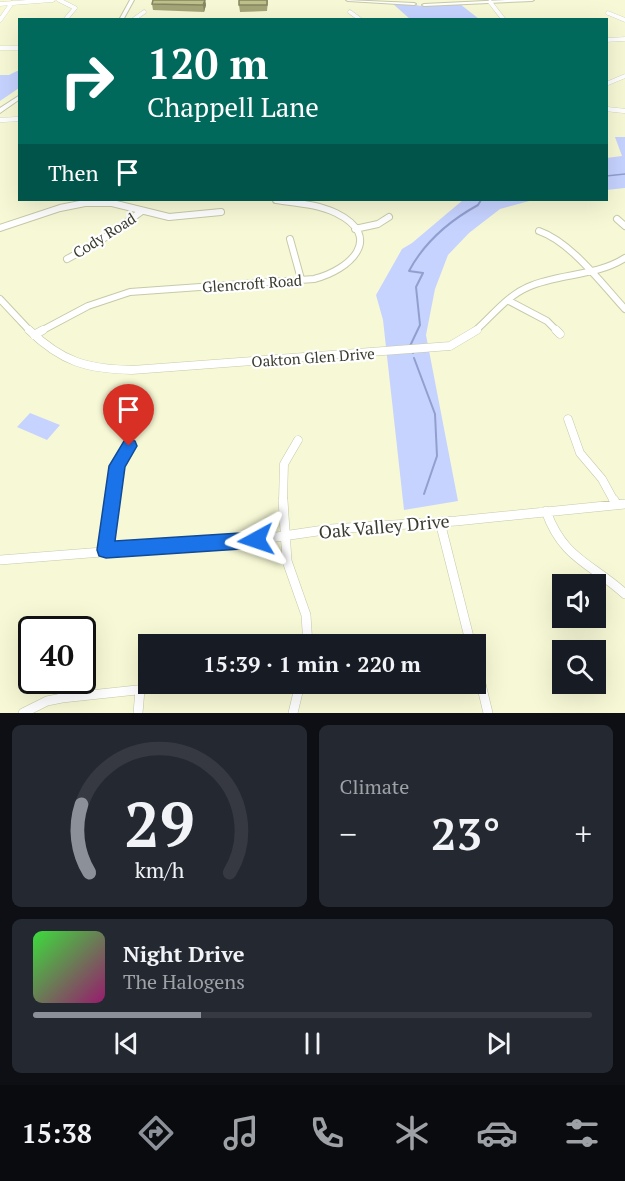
<!DOCTYPE html>
<html lang="en">
<head>
<meta charset="utf-8">
<style>
  :root { --surface:#171b24; --page:#242831; --text:#f1f3f6; --muted:#9ea1a6; --line:#363941; --accent:#8c9099 }
  body { margin:0; font-family:"PT Serif",serif; background:var(--page); color:var(--text); height:100vh; display:flex; flex-direction:column; font-size:22px; white-space:nowrap }
  * { box-sizing:border-box; margin:0 }
  p { font-size:20px; color:var(--muted) }
  .icon { flex:none; width:33px; height:33px; fill:none; stroke:currentColor; stroke-width:2; stroke-linecap:round; stroke-linejoin:round }
  .map { position:relative; height:713px; overflow:hidden }
  .panel { display:flex; flex-direction:column; gap:12px; padding:12px; background:#0d0f14; flex:1 }
  .panel>* { flex:none }
  .banner { position:absolute; left:18px; top:18px; width:590px; height:183px; border-radius:0px; box-shadow:0 6px 24px #0002; background:#00695c; color:#fff; overflow:hidden }
  .fabs { position:absolute; left:552px; top:574px; display:grid; gap:12px }
  .fabs a { display:grid; place-items:center; width:54px; height:54px; border-radius:0px; background:var(--surface); box-shadow:0 6px 24px #0002; font-size:30px }
  .speed { position:absolute; left:18px; top:616px; display:flex; gap:12px; font-size:30px; font-weight:700; text-align:center }
  .speed>* { display:grid; place-content:center; width:78px; height:78px; border-radius:50%; background:var(--surface); box-shadow:0 6px 24px #0002; line-height:1 }
  .speed .limit { border:3px solid #111; border-radius:9px; background:#fff; color:#111 }
  .pin { position:absolute; display:grid; place-items:center; width:51px; height:51px; color:#fff; margin:-62px -26px; border-radius:50% 50% 50% 0; rotate:-45deg; box-shadow:0 0 6px #0007 }
  .pin .icon { rotate:45deg }
  .me { position:absolute; width:66px; margin:-33px; rotate:265deg; stroke-linejoin:round; filter:drop-shadow(0 0 4px #0008) }
  .turn { display:flex; align-items:center; gap:21px; height:126px; padding:0 30px; font-size:27px }
  .turn .icon { width:78px; height:78px; stroke-width:2.5 }
  .turn b { display:block; font-size:42px; line-height:51px }
  .then { display:flex; align-items:center; height:57px; padding:0 30px; background:#0003; gap:12px; font-size:22px }
  .big { font-size:45px; font-weight:700; line-height:1.1 }
  .panel .card { flex:1; display:flex; flex-direction:column; justify-content:center; gap:9px; min-width:0; padding:0 21px; border-radius:9px; background:var(--page) }
  .panel .dial { align-items:center; gap:0 }
  .dial svg { height:156px; overflow:visible; fill:none; stroke:var(--line); stroke-width:7; stroke-linecap:round; text-anchor:middle }
  .dial text { fill:var(--text); stroke:none }
  .song { display:flex; align-items:center; gap:18px }
  .cover { width:72px; height:72px; border-radius:9px; background:linear-gradient(135deg,hsl(120 70% 55%),hsl(320 70% 35%)) }
  .played { height:6px; border-radius:3px; background:linear-gradient(90deg,var(--accent) 30%,var(--line) 30%) }
  .keys { display:flex; justify-content:space-around; direction:ltr }
  .heat { display:flex; justify-content:space-between; align-items:center; font-size:33px; direction:ltr }
  .panel .tiles { flex:1; display:grid; gap:12px; grid-template-columns:1fr 1fr }
  .card:last-child { grid-column:span 2 }
  .trip { position:absolute; left:138px; top:634px; width:348px; height:60px; border-radius:0px; background:var(--surface); box-shadow:0 6px 24px #0002; font-weight:700; line-height:60px; text-align:center }
  .menu { display:flex; height:96px; justify-content:space-around; align-items:center; background:#090b0e; color:var(--muted) }
  .menu .icon { width:42px; height:42px }
  .menu .current { color:var(--accent) }
  .menu b { font-size:27px; color:var(--text) }
  .map>svg:first-child { display:block }
</style>
</head>
<body>
<div class="map">
<svg width="625" height="713" viewBox="0 0 625 713">
  <rect width="100%" height="100%" fill="#f7f9d6"/>
  <!-- green -->
  <path fill="#c6d3ff" d="M405,3L421,6L460,4L479,19H410L393,4Z
    M17,71H19V88L0,101V75H9Z
    M615,137H625V188L606,190V158L622,156Z
    M463,200H533L500,209L469,233L448,255L435,289L426,335L458,501L404,510L383,320L376,295L402,249L412,243Z
    M30,413L60,425L47,440L17,427Z"/>
  <g fill="none" stroke-linecap="round" stroke-linejoin="round">
    <!-- stream-far1 -->
    <path stroke="#919fcf" stroke-width="1.5" d="M606,176L625,174"/>
    <!-- stream -->
    <path stroke="#919fcf" stroke-width="2" d="M413,353L410,346L420,325L416,287L423,273L409,271C425,241 449,221 478,205L481,200
      M414,358L435,414L437,456L424,494"/>
    <defs>
      <path id="minor-far4" d="M59,0L75,8L65,20
        M490,2L504,20
        M0,4L53,0
        M350,12L361,20
        M608,13L625,20
        M0,20L12,3
        M133,20L144,12
        M606,40L625,39
        M0,48H20
        M606,84L625,76"/>
      <path id="minor-far3" d="M606,109L625,111
        M0,120L20,119"/>
      <path id="minor-far2" d="M617,219L625,226
        M0,228L60,208L85,203H112L169,217L221,212
        M355,229L378,224L389,217
        M539,231C571,242 602,284 625,309
        M290,239L301,279
        M67,259L100,241L142,211
        M0,299L30,331
        M509,301L547,321L557,331
        M41,331L88,306L130,292L314,279C350,270 385,237 336,213C317,204 296,203 276,200
        M475,331C492,316 507,296 528,287C559,273 595,277 625,258"/>
      <path id="minor-far1" d="M29,330C62,362 87,369 132,370L450,346L477,330
        M556,330L560,334
        M34,335L43,330
        M568,419L580,453L602,479L614,501
        M112,501L117,466L129,446
        M283,501L284,464L298,440"/>
      <path id="minor" d="M283,500L287,561L306,615L308,645
        M614,500L616,504
        M546,511C563,559 591,563 625,594
        M440,522L471,645
        M106,550L113,500
        M0,560L256,540L331,529L456,521L625,504
        M476,663L488,713
        M23,713L47,701L62,698L193,684
        M138,713L140,690
        M293,713L300,684"/>
      <path id="major" d="M130,0H134L123,20H119Z
        M346,0L414,3L416,4L414,5L348,1Z
        M506,0H534L532,1L424,6L422,5L424,4Z
        M20,95V99L0,113V108Z"/>
    </defs>
    <!-- minor-far4 casing -->
    <use href="#minor-far4" stroke="#c7c9a8" stroke-width="4.5"/>
    <!-- minor-far3 casing -->
    <use href="#minor-far3" stroke="#c7c9a8" stroke-width="5"/>
    <!-- minor-far2 casing -->
    <use href="#minor-far2" stroke="#c7c9a8" stroke-width="8"/>
    <!-- minor-far1 casing -->
    <use href="#minor-far1" stroke="#c7c9a8" stroke-width="9"/>
    <!-- minor casing -->
    <use href="#minor" stroke="#c7c9a8" stroke-width="10"/>
    <!-- major casing -->
    <use href="#major" stroke="#c7c9a8" stroke-width="2"/>
    <!-- minor-far4 -->
    <use href="#minor-far4" stroke="#fff" stroke-width="4"/>
    <!-- minor-far3 -->
    <use href="#minor-far3" stroke="#fff" stroke-width="4.5"/>
    <!-- minor-far2 -->
    <use href="#minor-far2" stroke="#fff" stroke-width="6"/>
    <!-- minor-far1 -->
    <use href="#minor-far1" stroke="#fff" stroke-width="8"/>
    <!-- minor -->
    <use href="#minor" stroke="#fff" stroke-width="9"/>
    <!-- major -->
    <use href="#major" fill="#fff" fill-rule="evenodd"/>
  </g>
  <!-- wall -->
  <path fill="#a4a678" d="M205,0L206,5L204,12L153,10L152,4Z
    M268,0L267,11L240,12L239,5Z"/>
  <!-- shaded-wall -->
  <path fill="#868761" d="M205,0L206,5L204,12L203,5Z"/>
  <!-- building -->
  <path fill="#bfc18b" stroke="#868761" stroke-width="1.5" d="M153,0H205L203,5L152,4Z
    M239,0H267V5H239Z"/>
  <!-- route -->
  <path fill="#1a73e8" stroke="#114b97" stroke-width="1.5" d="M129,439L135,441L137,446L125,467L115,541L256,532L262,534L265,540L262,546L256,548L106,558L99,556L97,550L109,466L124,441Z"/>
  <g text-anchor="middle" dominant-baseline="central" stroke-width="4.5" stroke-linejoin="round" paint-order="stroke">
    <!-- street labels -->
    <g font-size="15" fill="#3b3c2f" stroke="#fff">
      <text transform="translate(104 235) rotate(-32)">Cody Road</text>
      <text transform="translate(252 283) rotate(-4)">Glencroft Road</text>
      <text transform="translate(313 357) rotate(-4)">Oakton Glen Drive</text>
    </g>
    <!-- near-street labels -->
    <g font-size="18" fill="#3b3c2f" stroke="#fff">
      <text transform="translate(384 526) rotate(-5)">Oak Valley Drive</text>
    </g>
  </g>
</svg>
<div class="fabs">
<a><svg class="icon" aria-label="sound" viewBox="0 0 24 24"><path d="M4 9h4l5-4v14l-5-4H4zM17 9q2 3 0 6"/></svg></a>
<a><svg class="icon" aria-label="search" viewBox="0 0 24 24"><circle cx="10" cy="10" r="6"/><path d="M15 15l6 6"/></svg></a>
</div>
<div class="speed"><div class="limit">40</div></div>
<div class="pin" style="left:129px;top:446px;background:#d93025"><svg class="icon" aria-label="arrive" viewBox="0 0 24 24"><path d="M6 21V4h12l-3 4 3 4H6"/></svg></div>
<svg class="me" style="left:256px;top:540px" viewBox="-20 -20 40 40"><path d="M0-17L14 15 0 8-14 15z" fill="#1a73e8" stroke="#fff" stroke-width="4"/></svg>
<div class="trip">15:39 · 1 min · 220 m</div>
<div class="banner">
<div class="turn"><svg class="icon" aria-label="right" viewBox="0 0 24 24"><path d="M7 20v-9h11M14 6l5 5-5 5"/></svg><div><b>120 m</b>Chappell Lane</div></div>
<div class="then">Then<svg class="icon" aria-label="arrive" viewBox="0 0 24 24"><path d="M6 21V4h12l-3 4 3 4H6"/></svg></div>
</div>
</div>
<section class="panel">
<div class="tiles">
<div class="card dial"><svg viewBox="0 0 100 80">
<path d="M14 69A42 42 0 1 1 86 69"/>
<path d="M14 69A42 42 0 0 1 10 34" stroke="#8c9099"/>
<text x="50" y="56" font-size="32" font-weight="700">29</text>
<text x="50" y="72" font-size="11">km/h</text>
</svg></div>
<div class="card"><p>Climate</p>
<div class="heat"><a>−</a><b class="big">23°</b><a>+</a></div>
</div>
<div class="card">
<div class="song"><i class="cover"></i><div><b>Night Drive</b><p>The Halogens</p></div></div>
<div class="played"></div>
<div class="keys"><svg class="icon" aria-label="previous" viewBox="0 0 24 24"><path d="M18 5L8 12l10 7zM5 5v14"/></svg><svg class="icon" aria-label="pause" viewBox="0 0 24 24"><path d="M8 5v14M16 5v14"/></svg><svg class="icon" aria-label="next" viewBox="0 0 24 24"><path d="M6 5l10 7-10 7zM19 5v14"/></svg></div>
</div>
</div>
</section>
<nav class="menu">
<b>15:38</b>
<svg class="icon current" aria-label="directions" viewBox="0 0 24 24"><path d="M12 3l9 9-9 9-9-9zM9 14v-3h6M13 9l2 2-2 2"/></svg>
<svg class="icon" aria-label="music" viewBox="0 0 24 24"><path d="M9 18V5l10-2v13"/><circle cx="6" cy="18" r="3"/><circle cx="16" cy="16" r="3"/></svg>
<svg class="icon" aria-label="phone" viewBox="0 0 24 24"><path d="M5 4h4l2 5-3 2q2 4 5 5l2-3 5 2v4C11 20 4 13 5 4z"/></svg>
<svg class="icon" aria-label="climate" viewBox="0 0 24 24"><path d="M12 3v18M4 7l16 10M4 17L20 7"/></svg>
<svg class="icon" aria-label="car" viewBox="0 0 24 24"><path d="M5 17H2v-5l4-1 3-4h7l3 4 3 1v5h-3M9 17h6M6 11h13"/><circle cx="7" cy="17" r="2"/><circle cx="17" cy="17" r="2"/></svg>
<svg class="icon" aria-label="filters" viewBox="0 0 24 24"><path d="M4 7h16M4 17h16"/><circle cx="9" cy="7" r="2"/><circle cx="15" cy="17" r="2"/></svg>
</nav>
</body>
</html>
